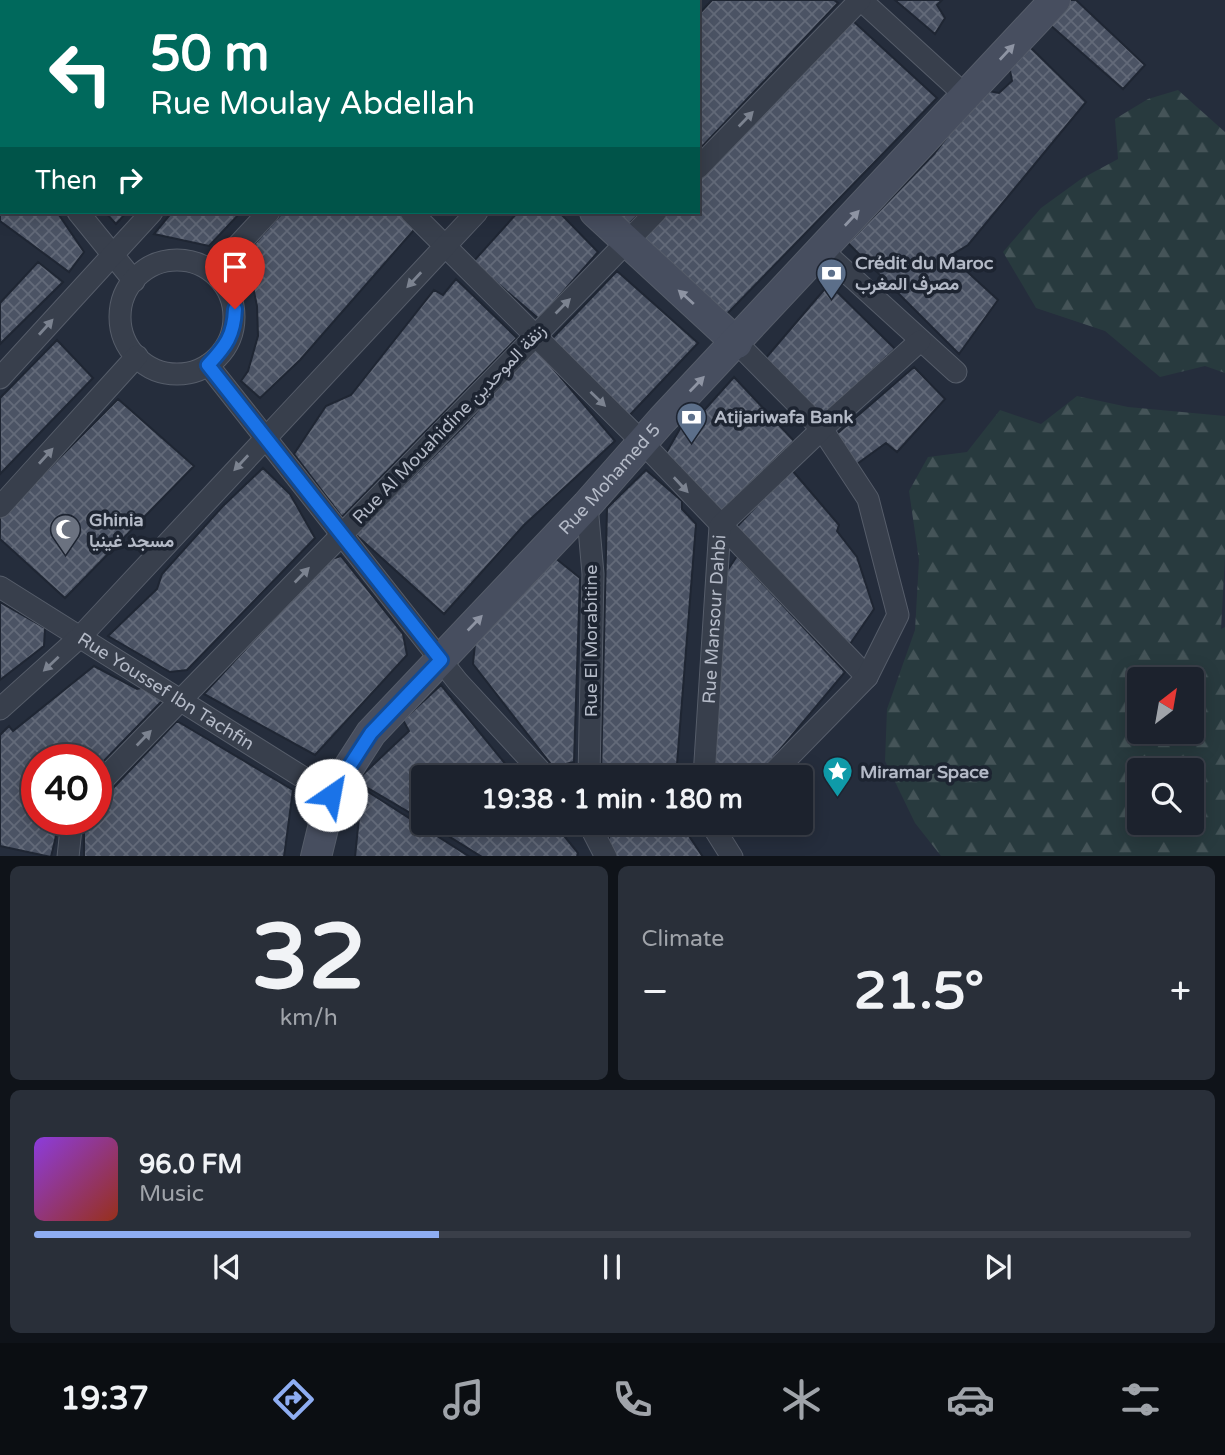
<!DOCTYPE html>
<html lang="en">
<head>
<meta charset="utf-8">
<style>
  :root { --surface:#1c222d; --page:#292f39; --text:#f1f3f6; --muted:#a0a4aa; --line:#3a3f49; --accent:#8eadf2 }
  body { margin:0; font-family:"Varela Round",Vazirmatn,sans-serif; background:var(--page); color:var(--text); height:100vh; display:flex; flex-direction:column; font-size:26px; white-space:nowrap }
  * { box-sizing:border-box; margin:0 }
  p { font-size:23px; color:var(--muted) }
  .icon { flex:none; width:38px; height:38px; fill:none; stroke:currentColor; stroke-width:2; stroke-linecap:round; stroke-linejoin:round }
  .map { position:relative; height:856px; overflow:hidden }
  .panel { display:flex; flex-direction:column; gap:10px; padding:10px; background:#0f1319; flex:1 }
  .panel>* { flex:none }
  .hud { position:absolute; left:0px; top:0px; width:700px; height:214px; box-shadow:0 4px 18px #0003,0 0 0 2px var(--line); background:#00695c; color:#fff; overflow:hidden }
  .needle { width:46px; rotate:31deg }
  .controls { position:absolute; left:1127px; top:667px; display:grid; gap:14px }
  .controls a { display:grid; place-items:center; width:77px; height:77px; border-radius:7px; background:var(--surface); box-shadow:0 4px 18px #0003,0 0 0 2px var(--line); font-size:35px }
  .speed { position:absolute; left:21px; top:744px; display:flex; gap:14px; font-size:35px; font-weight:700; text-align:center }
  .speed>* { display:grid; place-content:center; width:91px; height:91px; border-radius:50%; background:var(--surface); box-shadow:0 4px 18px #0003,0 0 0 2px var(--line); line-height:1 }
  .speed .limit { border:10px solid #d22; background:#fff; color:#111 }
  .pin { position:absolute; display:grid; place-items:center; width:60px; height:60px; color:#fff; margin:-72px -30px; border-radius:50% 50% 50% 0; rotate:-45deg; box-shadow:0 0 7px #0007 }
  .pin .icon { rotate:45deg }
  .me { position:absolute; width:77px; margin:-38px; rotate:33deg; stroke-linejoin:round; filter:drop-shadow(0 0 5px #0008) }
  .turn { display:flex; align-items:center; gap:24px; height:147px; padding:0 35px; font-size:32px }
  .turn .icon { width:91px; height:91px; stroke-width:2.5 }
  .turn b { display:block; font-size:49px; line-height:60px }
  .then { display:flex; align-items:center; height:66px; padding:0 35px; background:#0003; gap:14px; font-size:26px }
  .big { font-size:52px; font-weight:700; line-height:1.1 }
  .panel .card { flex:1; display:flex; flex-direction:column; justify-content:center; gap:10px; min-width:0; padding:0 24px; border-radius:10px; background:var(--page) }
  .panel .dial { align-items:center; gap:0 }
  .dial b { font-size:91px; line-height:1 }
  .song { display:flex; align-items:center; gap:21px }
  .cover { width:84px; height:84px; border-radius:10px; background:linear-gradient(135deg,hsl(270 70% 55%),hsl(10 70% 35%)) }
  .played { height:7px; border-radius:4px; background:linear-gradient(90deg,var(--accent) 35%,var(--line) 35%) }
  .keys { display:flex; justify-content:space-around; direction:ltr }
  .heat { display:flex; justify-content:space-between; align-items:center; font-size:38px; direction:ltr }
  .panel .tiles { flex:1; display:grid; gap:10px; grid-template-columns:1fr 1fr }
  .card:last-child { grid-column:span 2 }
  .trip { position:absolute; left:411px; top:765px; width:402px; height:70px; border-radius:7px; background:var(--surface); box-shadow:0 4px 18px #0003,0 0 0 2px var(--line); font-weight:700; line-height:70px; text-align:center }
  .tabs { display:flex; height:112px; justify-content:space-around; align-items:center; background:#0b0e12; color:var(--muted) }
  .tabs .icon { width:49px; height:49px }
  .tabs .current { color:var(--accent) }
  .tabs b { font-size:32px; color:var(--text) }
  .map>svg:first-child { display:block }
</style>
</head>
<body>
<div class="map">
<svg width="1225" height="857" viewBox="0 0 1225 857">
  <defs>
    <pattern id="forest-firs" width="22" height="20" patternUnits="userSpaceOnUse" patternTransform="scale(1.75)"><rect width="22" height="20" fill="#283a3e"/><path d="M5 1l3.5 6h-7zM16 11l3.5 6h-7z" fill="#455458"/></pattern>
    <pattern id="building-cross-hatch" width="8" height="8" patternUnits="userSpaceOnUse" patternTransform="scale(1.75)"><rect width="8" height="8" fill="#4b5364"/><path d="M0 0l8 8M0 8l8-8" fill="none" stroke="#636a79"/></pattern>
  </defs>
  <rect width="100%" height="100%" fill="#252d3c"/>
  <!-- forest -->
  <path fill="url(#forest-firs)" fill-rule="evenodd" d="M1178,90L1225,132V373L1205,366L1160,377L1105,331L1036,308L1003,252L1041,208L1081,179L1118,159L1115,119L1148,99Z
    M1077,396L1128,407L1225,416V557L1221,629L1225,627V856H941L915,823L885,761L887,709L915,630L919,560L909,491L928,457L967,452L1000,410L1041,424ZM1139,679H1192V732H1139ZM1139,770H1192V822H1139Z"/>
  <!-- building -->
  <path fill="url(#building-cross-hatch)" stroke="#1f2633" stroke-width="2" d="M0,0H53L2,2L0,63Z
    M105,0H190L191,2H103Z
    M215,0H328L326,2Z
    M484,0H629L482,2Z
    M712,0H834L838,3L698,151V15Z
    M895,0H942L937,5L945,18L935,34Z
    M1070,0H1076L1145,65L1123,89L1049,24Z
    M852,20L937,98L723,318L640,242L669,212H698V181Z
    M1030,47L1086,102L968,245L950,256L998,300L959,354L848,243L934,154L983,90L999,93L1012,81L1009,65Z
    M0,167L2,212H57L84,252L69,272L0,221Z
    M105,212H127L116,224Z
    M172,212H241L209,246L154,234Z
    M283,212H407L420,223L300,360L260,398L241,381L248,371L258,336L257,306L246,253Z
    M518,212H559L598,252L539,319L473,262Z
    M615,212H641L628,225Z
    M38,262L63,282L0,344V303Z
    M617,271L698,343L626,419L547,344Z
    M456,279L517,338L342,517L294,454L326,406L351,395L434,290L443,295Z
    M829,284L895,349L823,416L765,359Z
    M57,340L93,378L0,474V398Z
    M534,346L615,441L524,525L444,614L355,534L466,424Z
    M914,367L945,399L897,452L886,443L850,469L832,438Z
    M734,377L794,441L718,514L665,455L681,427L691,425Z
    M118,399L194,466L65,598L0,539V518Z
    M263,468L290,494L315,538L187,670L170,672L108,636L157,589L162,574L223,506Z
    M791,469L839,525L837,531L857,557L874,609L850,644L732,532Z
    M646,470L682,501V509L696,524L676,777H601L607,508Z
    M549,553L580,578L574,762L553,767L473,664L475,644Z
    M341,556L403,634L407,655L315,755L204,694L328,560Z
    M737,556L845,672L757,777H708L721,580Z
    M0,602L45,628L44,646L0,680Z
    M94,666L137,689L145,687L162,701L96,769V760H37V819H60L51,857L0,846V735L9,726L13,731Z
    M441,685L516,777H424V821L356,781L409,731L403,720Z
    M177,721L293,790L284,857H84V819H96V806Z
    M362,788L470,857H355Z
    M426,822H553L578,853L577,857H482Z
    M611,830L687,833L703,857H616L607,846Z"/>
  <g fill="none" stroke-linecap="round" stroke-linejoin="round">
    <defs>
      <g id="street">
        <path d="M203,0L205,2"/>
        <path d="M861,0L966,96"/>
        <path d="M80,2L81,0"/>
        <path d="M346,2L348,0"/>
        <path d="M464,2L466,0"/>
        <path d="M664,2L666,0"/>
        <path d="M0,82L2,80"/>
        <path d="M0,117L2,119"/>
        <path d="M698,168L860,0"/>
        <path d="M78,212L134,281"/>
        <path d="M411,212L643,443L867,677"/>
        <path d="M822,250L956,372"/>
        <circle cx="177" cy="317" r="57"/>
        <path d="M213,272L269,212"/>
        <path d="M737,343L822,429L868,499L898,615L867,677L769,777"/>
        <path d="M208,365L458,682L546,777"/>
        <path d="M0,378L152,212"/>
        <path d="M587,505L593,574L589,777"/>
        <path d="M0,507L137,356"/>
        <path id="s1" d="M0,587L331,795"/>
        <path d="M0,709L80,637L477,212"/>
        <path id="s2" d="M704,777L720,526L822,429L920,341"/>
        <path d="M96,787L656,212"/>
        <path d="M588,822L606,857"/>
        <path d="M710,822L732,857"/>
        <path d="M68,857L72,819"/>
      </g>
      <g id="secondary">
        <path d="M375,0L377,2"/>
        <path d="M595,212L737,343"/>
        <path id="s3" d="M316,857L331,795L371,733L587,505L662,420L1055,0"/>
      </g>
    </defs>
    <!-- street casing -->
    <use href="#street" stroke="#565d6a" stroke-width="23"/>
    <!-- secondary casing -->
    <use href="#secondary" stroke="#565d6a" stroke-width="32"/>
    <!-- street -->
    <use href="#street" stroke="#383f4c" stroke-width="21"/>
    <!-- secondary -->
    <use href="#secondary" stroke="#474e5f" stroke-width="30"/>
  </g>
  <!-- one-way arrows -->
  <defs><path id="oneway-solid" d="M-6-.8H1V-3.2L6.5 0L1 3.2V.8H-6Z" transform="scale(1.75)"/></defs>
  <g fill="#8e94a3">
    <use href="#oneway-solid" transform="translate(1007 52) rotate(-47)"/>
    <use href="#oneway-solid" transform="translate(852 218) rotate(-47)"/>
    <use href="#oneway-solid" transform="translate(686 297) rotate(-138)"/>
    <use href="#oneway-solid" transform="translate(697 384) rotate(-46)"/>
    <use href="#oneway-solid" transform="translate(475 623) rotate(-46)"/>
  </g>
  <g fill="#7c8390">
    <use href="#oneway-solid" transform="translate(746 119) rotate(-46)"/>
    <use href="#oneway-solid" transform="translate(414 280) rotate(133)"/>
    <use href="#oneway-solid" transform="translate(563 306) rotate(-45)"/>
    <use href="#oneway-solid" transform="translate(46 327) rotate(-48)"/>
    <use href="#oneway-solid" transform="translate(598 399) rotate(44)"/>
    <use href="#oneway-solid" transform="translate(46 456) rotate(-48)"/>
    <use href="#oneway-solid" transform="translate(241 463) rotate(133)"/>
    <use href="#oneway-solid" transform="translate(681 485) rotate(47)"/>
    <use href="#oneway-solid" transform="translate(302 575) rotate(-46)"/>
    <use href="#oneway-solid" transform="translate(51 664) rotate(137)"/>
    <use href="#oneway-solid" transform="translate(144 738) rotate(-46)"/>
  </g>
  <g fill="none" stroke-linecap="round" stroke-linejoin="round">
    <defs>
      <path id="route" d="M235,309C234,335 226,346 208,365L441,660L371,733L331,795"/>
    </defs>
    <!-- route casing -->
    <use href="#route" stroke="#114b97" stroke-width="18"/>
    <!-- route -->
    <use href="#route" stroke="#1a73e8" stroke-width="12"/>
  </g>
  <!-- icons -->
  <defs>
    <symbol id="bank-pin" viewBox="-11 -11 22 30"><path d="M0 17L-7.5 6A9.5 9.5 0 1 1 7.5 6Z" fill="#5c6f8a" stroke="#1d2431"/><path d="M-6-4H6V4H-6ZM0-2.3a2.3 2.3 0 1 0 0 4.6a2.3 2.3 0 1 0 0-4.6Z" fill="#fff"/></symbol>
    <symbol id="mosque-pin" viewBox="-11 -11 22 30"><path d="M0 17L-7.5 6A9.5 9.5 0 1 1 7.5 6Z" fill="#6b7280" stroke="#1d2431"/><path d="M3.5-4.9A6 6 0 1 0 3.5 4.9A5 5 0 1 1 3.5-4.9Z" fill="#fff"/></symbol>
    <symbol id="sight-pin" viewBox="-11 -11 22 30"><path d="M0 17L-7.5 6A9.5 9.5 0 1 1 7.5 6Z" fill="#0f9aa8" stroke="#1d2431"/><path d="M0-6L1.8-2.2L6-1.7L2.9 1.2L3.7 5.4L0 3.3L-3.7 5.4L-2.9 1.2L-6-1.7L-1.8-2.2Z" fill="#fff"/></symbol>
  </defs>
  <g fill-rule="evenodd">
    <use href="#bank-pin" x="814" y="256" width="35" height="47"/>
    <use href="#bank-pin" x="674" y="400" width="35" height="47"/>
    <use href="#mosque-pin" x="48" y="512" width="35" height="47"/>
    <use href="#sight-pin" x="820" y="754" width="35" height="47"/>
  </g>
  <g text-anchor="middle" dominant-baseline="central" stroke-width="7" stroke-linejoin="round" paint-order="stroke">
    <!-- poi labels -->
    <g font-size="18" font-weight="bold" fill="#b4bac7" stroke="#1d2431" text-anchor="start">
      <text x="855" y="263">Crédit du Maroc<tspan x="855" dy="21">مصرف المغرب</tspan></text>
      <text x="714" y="417">Atijariwafa Bank</text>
      <text x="89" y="520">Ghinia<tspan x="89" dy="21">مسجد غينيا</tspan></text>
      <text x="860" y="772">Miramar Space</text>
    </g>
    <!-- street labels -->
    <g font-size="18" fill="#b4bac7" stroke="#1d2431">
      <text transform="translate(449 424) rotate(-46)">Rue Al Mouahidine زنقة الموحدين</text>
      <text stroke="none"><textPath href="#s3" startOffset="486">Rue Mohamed 5</textPath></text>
      <text stroke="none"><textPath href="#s2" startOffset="158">Rue Mansour Dahbi</textPath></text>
      <text transform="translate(591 641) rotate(-90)">Rue El Morabitine</text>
      <text stroke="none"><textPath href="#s1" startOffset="196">Rue Youssef Ibn Tachfin</textPath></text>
    </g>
  </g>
</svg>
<div class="controls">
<a><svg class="needle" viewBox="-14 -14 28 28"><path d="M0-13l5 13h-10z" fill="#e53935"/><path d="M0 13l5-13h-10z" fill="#a0a4aa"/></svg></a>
<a><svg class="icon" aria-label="search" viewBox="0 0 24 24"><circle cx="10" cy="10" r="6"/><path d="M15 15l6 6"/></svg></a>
</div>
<div class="speed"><div class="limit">40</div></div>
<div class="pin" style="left:235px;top:309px;background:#d93025"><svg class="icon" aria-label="arrive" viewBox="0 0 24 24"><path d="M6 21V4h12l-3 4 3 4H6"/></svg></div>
<svg class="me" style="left:331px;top:795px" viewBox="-20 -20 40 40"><circle r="19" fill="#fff"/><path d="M0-13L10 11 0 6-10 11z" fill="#1a73e8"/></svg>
<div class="trip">19:38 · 1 min · 180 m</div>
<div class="hud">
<div class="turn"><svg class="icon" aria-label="left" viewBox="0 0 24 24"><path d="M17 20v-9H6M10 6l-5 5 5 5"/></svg><div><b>50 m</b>Rue Moulay Abdellah</div></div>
<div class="then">Then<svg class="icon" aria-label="right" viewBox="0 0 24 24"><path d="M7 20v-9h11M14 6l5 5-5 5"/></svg></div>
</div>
</div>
<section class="panel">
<div class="tiles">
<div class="card dial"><b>32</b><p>km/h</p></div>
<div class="card"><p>Climate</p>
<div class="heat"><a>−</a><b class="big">21.5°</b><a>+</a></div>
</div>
<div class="card">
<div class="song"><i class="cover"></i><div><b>96.0 FM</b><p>Music</p></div></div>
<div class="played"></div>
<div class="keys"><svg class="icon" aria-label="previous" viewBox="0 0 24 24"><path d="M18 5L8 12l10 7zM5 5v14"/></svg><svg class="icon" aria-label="pause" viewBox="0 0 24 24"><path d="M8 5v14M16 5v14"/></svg><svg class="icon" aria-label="next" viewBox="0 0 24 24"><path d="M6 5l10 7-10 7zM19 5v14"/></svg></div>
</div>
</div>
</section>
<nav class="tabs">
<b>19:37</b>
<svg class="icon current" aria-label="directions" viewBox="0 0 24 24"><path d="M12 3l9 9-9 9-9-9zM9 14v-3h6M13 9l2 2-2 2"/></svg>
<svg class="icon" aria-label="music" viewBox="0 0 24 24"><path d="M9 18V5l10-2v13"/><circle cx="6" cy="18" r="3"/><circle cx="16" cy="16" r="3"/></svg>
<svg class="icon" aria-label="phone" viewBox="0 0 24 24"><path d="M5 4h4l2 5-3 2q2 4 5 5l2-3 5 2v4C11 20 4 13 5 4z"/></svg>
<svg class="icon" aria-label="climate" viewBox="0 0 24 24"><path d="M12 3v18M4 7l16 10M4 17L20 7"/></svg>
<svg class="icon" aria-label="car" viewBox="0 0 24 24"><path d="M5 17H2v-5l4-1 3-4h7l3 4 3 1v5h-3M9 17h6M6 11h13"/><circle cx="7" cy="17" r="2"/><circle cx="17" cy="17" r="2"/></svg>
<svg class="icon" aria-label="filters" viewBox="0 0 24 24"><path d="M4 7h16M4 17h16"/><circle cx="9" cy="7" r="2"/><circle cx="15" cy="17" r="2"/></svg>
</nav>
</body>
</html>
